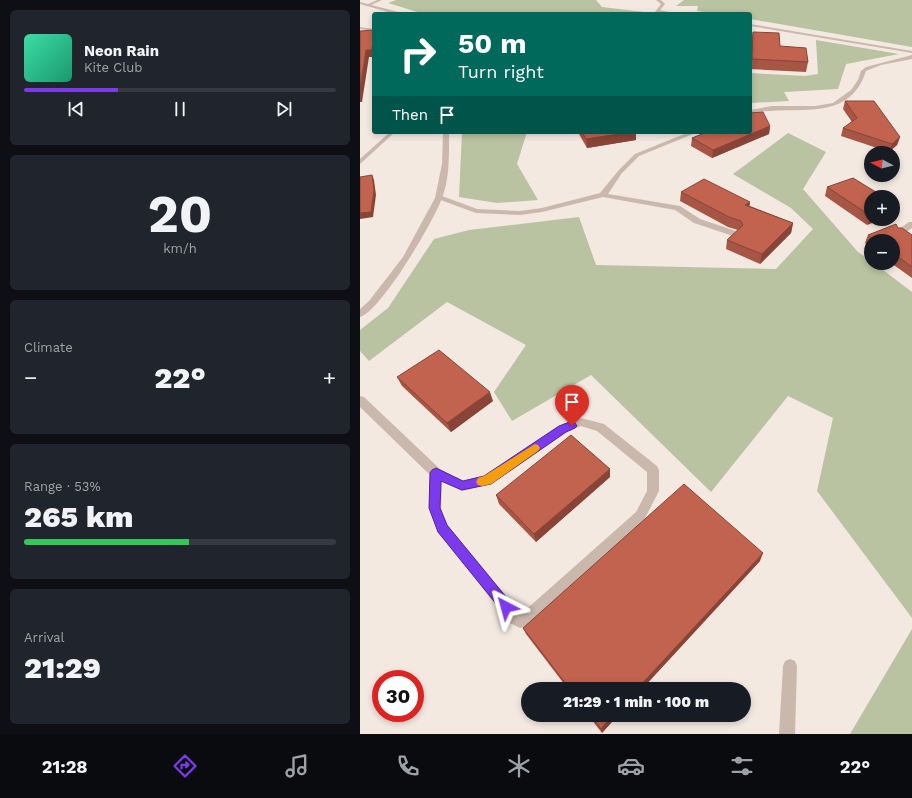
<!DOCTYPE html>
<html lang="en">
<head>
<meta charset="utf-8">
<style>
  :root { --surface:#171b24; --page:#20242c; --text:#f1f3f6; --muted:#9ea1a6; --line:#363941; --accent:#7c3aed }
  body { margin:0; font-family:"Work Sans",sans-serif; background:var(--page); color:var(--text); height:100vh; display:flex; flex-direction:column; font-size:15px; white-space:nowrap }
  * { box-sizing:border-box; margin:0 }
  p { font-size:13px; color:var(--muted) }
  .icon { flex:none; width:22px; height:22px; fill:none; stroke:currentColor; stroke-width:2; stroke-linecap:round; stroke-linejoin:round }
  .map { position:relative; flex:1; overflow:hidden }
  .panel { display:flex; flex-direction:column; gap:10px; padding:10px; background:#0d0f14; width:360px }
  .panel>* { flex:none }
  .top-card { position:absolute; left:12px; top:12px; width:380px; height:122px; border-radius:4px; box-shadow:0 2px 6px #0003; background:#00695c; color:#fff; overflow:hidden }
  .needle { width:26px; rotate:277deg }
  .buttons { position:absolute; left:504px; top:146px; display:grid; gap:8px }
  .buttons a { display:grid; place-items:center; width:36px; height:36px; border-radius:50%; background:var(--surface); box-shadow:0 2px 6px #0003; font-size:20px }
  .speed { position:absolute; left:12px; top:670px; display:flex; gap:8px; font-size:20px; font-weight:700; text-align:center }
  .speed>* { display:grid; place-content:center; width:52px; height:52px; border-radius:50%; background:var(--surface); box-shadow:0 2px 6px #0003; line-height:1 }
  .speed .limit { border:6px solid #d22; background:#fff; color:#111 }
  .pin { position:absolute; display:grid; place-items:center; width:34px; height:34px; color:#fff; margin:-41px -17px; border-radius:50% 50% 50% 0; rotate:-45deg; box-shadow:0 0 4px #0007 }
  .pin .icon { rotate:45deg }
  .me { position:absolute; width:44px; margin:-22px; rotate:321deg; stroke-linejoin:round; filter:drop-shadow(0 0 3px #0008) }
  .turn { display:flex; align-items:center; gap:14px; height:84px; padding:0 20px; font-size:18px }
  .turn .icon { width:52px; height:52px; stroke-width:2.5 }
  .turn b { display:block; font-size:28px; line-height:34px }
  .then { display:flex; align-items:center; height:38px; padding:0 20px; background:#0003; gap:8px; font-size:15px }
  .big { font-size:30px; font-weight:800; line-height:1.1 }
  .panel .tile { flex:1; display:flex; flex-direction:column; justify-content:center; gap:6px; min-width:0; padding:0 14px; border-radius:6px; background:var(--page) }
  .panel .dial { align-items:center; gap:0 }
  .dial b { font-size:52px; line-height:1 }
  .song { display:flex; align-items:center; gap:12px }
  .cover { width:48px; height:48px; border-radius:6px; background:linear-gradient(135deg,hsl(160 70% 55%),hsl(160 70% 35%)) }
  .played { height:4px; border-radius:2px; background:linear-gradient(90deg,var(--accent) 30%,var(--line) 30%) }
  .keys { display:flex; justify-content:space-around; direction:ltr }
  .heat { display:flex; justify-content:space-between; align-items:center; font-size:22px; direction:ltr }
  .charge { height:6px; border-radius:3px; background:linear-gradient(90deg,#34c759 53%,var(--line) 0) }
  .trip { position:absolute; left:161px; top:682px; width:230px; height:40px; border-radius:20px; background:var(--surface); box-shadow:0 2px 6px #0003; font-weight:800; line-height:40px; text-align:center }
  .tabs { display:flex; height:64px; justify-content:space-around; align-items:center; background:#090b0e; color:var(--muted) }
  .tabs .icon { width:28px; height:28px }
  .tabs .selected { color:var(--accent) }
  .tabs b { font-size:18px; color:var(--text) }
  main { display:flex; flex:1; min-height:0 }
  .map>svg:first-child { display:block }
</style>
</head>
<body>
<main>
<section class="panel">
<div class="tile">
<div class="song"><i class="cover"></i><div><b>Neon Rain</b><p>Kite Club</p></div></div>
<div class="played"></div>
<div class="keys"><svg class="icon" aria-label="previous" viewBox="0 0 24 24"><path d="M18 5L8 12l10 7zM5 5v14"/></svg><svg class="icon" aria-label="pause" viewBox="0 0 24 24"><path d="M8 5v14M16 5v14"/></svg><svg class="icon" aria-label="next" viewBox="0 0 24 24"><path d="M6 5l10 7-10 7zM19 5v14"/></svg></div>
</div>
<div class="tile dial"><b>20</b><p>km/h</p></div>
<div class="tile"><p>Climate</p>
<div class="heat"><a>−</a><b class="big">22°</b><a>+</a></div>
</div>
<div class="tile"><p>Range · 53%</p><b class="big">265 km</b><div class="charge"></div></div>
<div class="tile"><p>Arrival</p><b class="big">21:29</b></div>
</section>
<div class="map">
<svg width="552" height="734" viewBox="0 0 552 734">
  <rect width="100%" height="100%" fill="#f3e9e1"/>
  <!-- green -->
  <path fill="#b9c2a1" d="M36,0H236L242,7L284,12L285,14H64L28,3Z
    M324,0H552V47L390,19V14H358L337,11L338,6H316Z
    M456,40L539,54L486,64L478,89L424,92L429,101L390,103V73L445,76L458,74Z
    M102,132H167L157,164L178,200L137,203L99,197Z
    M428,133L466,152L443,189L498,252L511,261V263H514L552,292V618L457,491L473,418L428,396L351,492L231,375L152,421L134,392L166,345L87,302L9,361L0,351V330L28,308L74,239L109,230L219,217L236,265L416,269L453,229L431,208L373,174Z
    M552,629V734H490Z"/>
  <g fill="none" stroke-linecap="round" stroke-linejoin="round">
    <!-- service -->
    <path fill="#cbb8ac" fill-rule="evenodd" d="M17,0H22L9,6L6,5Z
      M0,27L14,29V31L0,29Z
      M30,132H35L0,164V159Z"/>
    <!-- minor -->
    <path fill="#cbb8ac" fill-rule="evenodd" d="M296,0H301L305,4L300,10L318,14L295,12L301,4Z
      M390,24L552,51V53L390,26Z
      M552,55V59L521,65L506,71C488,126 433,103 390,114V110L412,106H455L473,103L491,90L498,80L501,71L506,67Z
      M329,132H338L279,156L262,173L248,194L320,206L340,219L379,232V236H373L334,223L315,210L243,197L182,212L160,215L116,213L75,198L79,196H82L117,209L160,211L182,208L240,193L258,171L275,154Z
      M549,222H552V228L542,235H536V231Z
      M0,396L4,397L80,469L103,481L124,476L199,426L221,418L244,424L297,466L299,470V491L284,520L171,625L160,628L150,623L78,532L69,508L70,475L0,407ZM221,426L237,431L287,472V491L276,512L161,614L87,525L81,508L82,482L102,491L131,484L207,432Z
      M430,659L435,661L437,666L435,734H419L423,666L425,661Z"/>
    <!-- tertiary -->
    <path fill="#cbb8ac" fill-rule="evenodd" d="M0,2L42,13V14H35L0,4Z
      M83,132H89C89,152 90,179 82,198C74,221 21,311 0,317V309L9,301L43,257L75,198L82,164Z"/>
  </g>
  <!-- wall -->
  <path fill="#a75544" d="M393,32L448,62L446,72L390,69L391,41Z
    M485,101L540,137L537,145L529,152L481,136L483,128L492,122L483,109Z
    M410,126L409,134L352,158L331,146L332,138Z
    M219,132H276V140L227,148L219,134Z
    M467,187L524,197L507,225L465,196Z
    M321,192L390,206L433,223L431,233L400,264L366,249L367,240L378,230L368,227L320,201Z
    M538,228L552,235V278L531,263H533V241H511V248L505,243L508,235Z
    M37,377L133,401L91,432L42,386Z
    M250,469V477L176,542L139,504L136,495Z
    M400,561L282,689H208L166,634L163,628Z
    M228,715H258L242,733Z"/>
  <!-- shaded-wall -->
  <path fill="#884537" d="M12,47H14V57H9L2,102H0V88L6,50Z
    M410,126L409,134L352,158L353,150Z
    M272,132H276V140L227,148L226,139Z
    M540,137L537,145L529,152L532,144Z
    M12,175L14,180L16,195L13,217L0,219V213Z
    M390,202L389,211L385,205Z
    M538,206L534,215H533V207Z
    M511,216V219H523L507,225Z
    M433,223L431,233L400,264L402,254Z
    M130,392L133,401L91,432L87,423Z
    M250,469V477L176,542L174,534Z
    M403,553L400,561L282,689H277Z
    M253,715H258L242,733L241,729Z"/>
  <!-- building -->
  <path fill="#c2634f" stroke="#884537" d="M14,30V47H12V50H6L0,88V31Z
    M393,32L419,33L420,46L446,48L448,62L392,59Z
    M485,101H514L540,137L532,144L483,128L497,118Z
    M403,112L410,126L353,150L332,138L347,132H390V113Z
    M222,132H272L226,139Z
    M12,175L14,190L11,212L0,213V177Z
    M493,178L524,197H511V216L467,187Z
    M344,179L390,202L385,205L433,223L402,254L367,240L383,225L381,221L369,217L321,192Z
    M533,203L538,206L533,207Z
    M536,224L538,228H542L552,235V267L533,253V241H516L508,235Z
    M79,350L130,392L87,423L37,377Z
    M211,435L250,469L174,534L136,495Z
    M324,484L403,553L277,689H210L163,628Z
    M230,715H253L241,729Z"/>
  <!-- route -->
  <path fill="#7c3aed" stroke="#51269a" d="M212,421L215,423L217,426L215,428L206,432L131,484L102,490L81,481L80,508L87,525L151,603L153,607L151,611L146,613L142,611L78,532L69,508L70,473L72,470L76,468L103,481L124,476L199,426Z"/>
  <!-- slow -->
  <path fill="#f59e0b" d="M175,444L178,445L180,448L178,451L131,484L122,486L118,485L116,482L118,478L124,476Z"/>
</svg>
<div class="buttons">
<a><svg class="needle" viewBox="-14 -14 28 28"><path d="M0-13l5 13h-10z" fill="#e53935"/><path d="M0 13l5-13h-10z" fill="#9ea1a6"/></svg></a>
<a>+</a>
<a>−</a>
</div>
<div class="speed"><div class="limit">30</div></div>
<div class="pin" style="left:212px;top:426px;background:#d93025"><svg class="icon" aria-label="arrive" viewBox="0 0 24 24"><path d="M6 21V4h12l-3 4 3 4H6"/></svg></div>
<svg class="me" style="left:146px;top:607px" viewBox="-20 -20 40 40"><path d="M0-17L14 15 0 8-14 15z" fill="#7c3aed" stroke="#fff" stroke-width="4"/></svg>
<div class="trip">21:29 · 1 min · 100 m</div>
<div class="top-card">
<div class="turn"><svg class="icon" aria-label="right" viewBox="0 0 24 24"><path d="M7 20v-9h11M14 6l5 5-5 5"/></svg><div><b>50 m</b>Turn right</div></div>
<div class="then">Then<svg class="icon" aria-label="arrive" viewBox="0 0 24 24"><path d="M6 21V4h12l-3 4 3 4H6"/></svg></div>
</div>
</div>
</main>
<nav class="tabs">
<b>21:28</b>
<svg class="icon selected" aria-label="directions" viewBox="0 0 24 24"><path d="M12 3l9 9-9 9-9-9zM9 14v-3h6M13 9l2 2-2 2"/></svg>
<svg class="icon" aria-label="music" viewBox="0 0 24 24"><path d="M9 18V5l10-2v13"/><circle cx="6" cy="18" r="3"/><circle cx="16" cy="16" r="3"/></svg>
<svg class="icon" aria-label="phone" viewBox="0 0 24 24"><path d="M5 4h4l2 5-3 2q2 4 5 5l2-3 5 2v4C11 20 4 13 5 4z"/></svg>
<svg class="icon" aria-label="climate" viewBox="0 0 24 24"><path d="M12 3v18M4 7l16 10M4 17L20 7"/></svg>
<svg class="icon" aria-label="car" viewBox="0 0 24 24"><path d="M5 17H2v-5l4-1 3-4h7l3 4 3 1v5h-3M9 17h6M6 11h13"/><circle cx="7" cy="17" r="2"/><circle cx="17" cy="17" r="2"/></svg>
<svg class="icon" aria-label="filters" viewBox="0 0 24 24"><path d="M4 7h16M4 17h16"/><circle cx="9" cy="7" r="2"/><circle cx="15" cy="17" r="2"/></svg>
<b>22°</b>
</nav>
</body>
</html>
